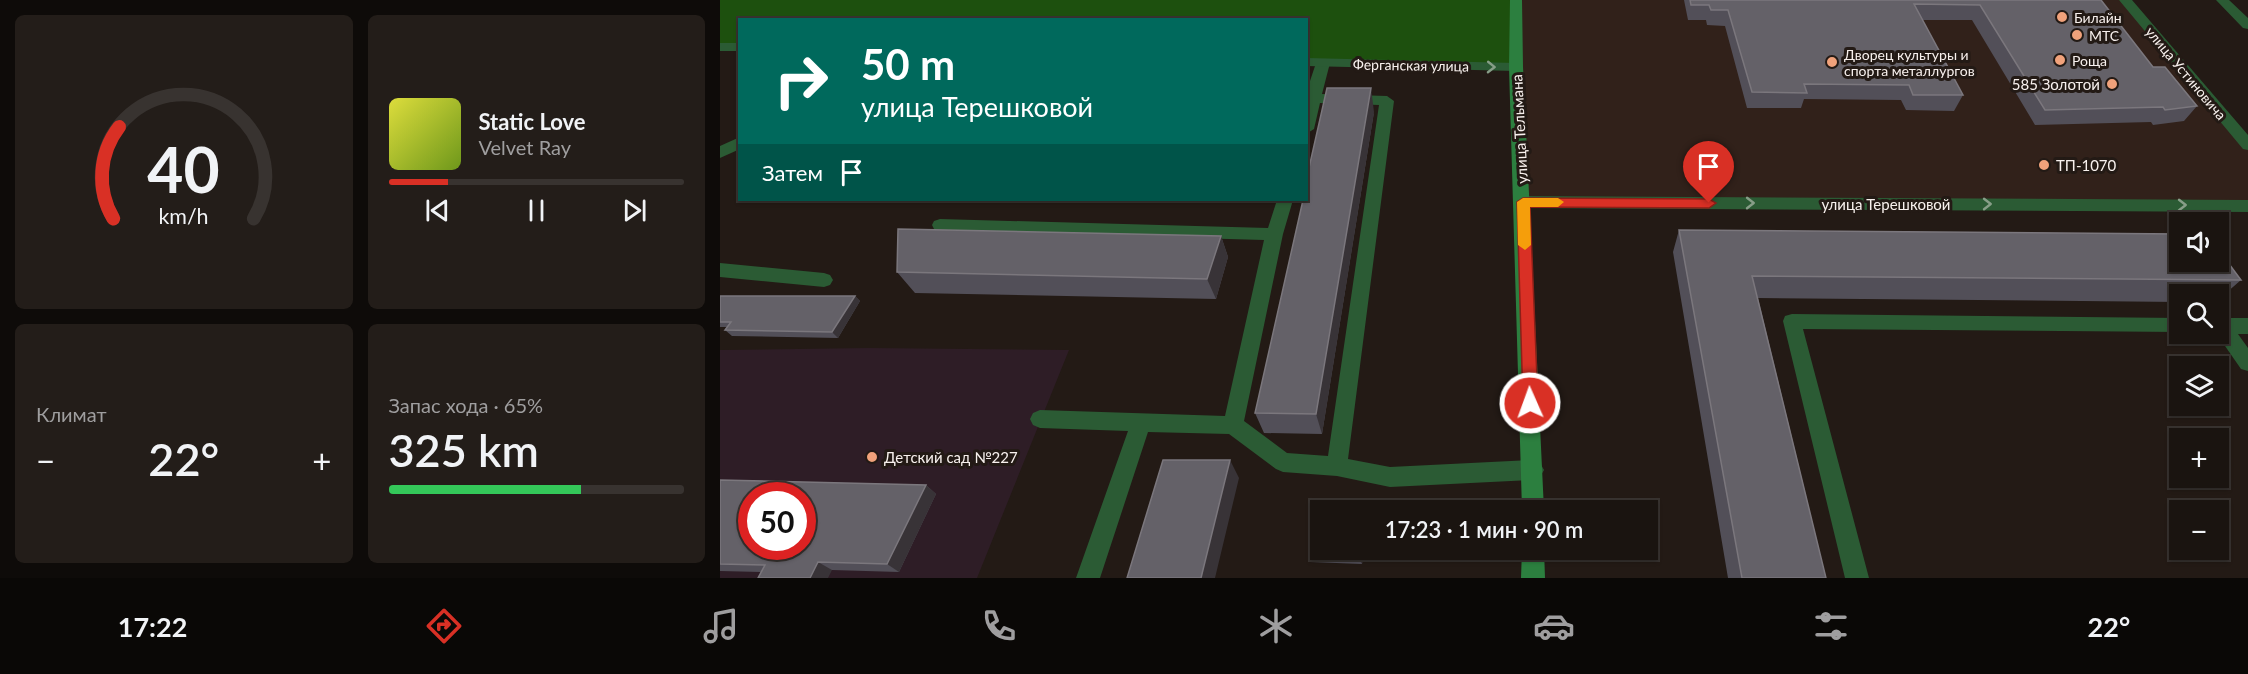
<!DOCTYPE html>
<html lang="ru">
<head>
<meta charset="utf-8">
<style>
  :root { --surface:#1a1410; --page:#231d19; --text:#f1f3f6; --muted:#9f9e9f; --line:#383330; --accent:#d93025 }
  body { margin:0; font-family:Lato,sans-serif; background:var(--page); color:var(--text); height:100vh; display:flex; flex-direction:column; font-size:22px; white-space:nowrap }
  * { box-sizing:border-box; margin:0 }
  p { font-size:20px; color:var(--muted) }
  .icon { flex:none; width:33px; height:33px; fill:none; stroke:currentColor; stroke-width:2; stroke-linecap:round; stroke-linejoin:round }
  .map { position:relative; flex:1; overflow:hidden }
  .sheet { display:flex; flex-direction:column; gap:15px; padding:15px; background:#0e0b09; width:720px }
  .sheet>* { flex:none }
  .guide { position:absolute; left:18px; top:18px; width:570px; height:183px; border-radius:0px; box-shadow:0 2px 4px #0004,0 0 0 2px var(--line); background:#00695c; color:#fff; overflow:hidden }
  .fabs { position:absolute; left:1449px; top:212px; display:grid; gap:12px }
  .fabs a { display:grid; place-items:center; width:60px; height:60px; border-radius:0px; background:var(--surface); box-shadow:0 2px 4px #0004,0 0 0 2px var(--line); font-size:30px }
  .speed { position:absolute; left:18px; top:482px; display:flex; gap:12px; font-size:30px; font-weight:700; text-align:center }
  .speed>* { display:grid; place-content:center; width:78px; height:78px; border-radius:50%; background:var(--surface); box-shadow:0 2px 4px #0004,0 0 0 2px var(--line); line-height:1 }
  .speed .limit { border:9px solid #d22; background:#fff; color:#111 }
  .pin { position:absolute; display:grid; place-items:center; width:51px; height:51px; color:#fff; margin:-62px -26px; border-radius:50% 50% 50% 0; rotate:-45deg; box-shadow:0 0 6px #0007 }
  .pin .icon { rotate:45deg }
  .me { position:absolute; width:66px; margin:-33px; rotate:358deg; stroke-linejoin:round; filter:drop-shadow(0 0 4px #0008) }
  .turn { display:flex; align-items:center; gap:21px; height:126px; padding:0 24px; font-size:27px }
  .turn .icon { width:78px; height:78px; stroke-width:2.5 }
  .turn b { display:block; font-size:42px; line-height:51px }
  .then { display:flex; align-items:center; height:57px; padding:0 24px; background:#0003; gap:12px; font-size:22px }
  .big { font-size:45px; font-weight:600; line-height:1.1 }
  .sheet .tile { flex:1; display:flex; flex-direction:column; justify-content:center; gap:9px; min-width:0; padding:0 21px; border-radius:9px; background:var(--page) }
  .sheet .dial { align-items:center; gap:0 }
  .dial svg { height:156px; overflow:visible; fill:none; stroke:var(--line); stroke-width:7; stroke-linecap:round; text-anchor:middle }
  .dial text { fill:var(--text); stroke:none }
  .song { display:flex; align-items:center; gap:18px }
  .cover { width:72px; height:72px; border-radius:9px; background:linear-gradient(135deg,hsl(60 70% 55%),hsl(80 70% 35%)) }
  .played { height:6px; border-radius:3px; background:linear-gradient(90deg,var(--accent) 20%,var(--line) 20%) }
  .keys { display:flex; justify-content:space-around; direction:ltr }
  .heat { display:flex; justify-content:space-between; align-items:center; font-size:33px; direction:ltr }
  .charge { height:9px; border-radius:4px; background:linear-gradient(90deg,#34c759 65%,var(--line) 0) }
  .sheet .tiles { flex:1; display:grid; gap:15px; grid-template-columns:repeat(2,1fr) }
  .trip { position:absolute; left:590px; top:500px; width:348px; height:60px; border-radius:0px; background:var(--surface); box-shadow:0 2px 4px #0004,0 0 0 2px var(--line); font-weight:600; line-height:60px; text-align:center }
  .tabs { display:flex; height:96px; justify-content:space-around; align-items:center; background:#0a0806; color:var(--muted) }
  .tabs .icon { width:42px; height:42px }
  .tabs .on { color:var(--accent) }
  .tabs b { font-size:27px; color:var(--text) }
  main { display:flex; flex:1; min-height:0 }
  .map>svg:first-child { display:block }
</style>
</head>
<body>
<main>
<section class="sheet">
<div class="tiles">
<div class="tile dial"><svg viewBox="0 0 100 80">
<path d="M14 69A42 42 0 1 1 86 69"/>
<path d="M14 69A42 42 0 0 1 17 22" stroke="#d93025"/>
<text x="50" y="56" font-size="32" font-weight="700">40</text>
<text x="50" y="72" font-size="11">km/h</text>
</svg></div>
<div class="tile">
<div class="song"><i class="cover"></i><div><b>Static Love</b><p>Velvet Ray</p></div></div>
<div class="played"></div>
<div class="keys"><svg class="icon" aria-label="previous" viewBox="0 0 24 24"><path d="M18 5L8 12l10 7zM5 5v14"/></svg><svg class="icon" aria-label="pause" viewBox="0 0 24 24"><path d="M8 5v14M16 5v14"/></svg><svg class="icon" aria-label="next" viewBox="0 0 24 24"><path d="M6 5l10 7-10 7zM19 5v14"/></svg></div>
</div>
<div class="tile"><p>Климат</p>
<div class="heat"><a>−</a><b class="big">22°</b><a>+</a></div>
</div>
<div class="tile"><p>Запас хода · 65%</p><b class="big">325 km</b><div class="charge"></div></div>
</div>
</section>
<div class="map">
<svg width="1528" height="578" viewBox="0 0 1528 578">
  <rect width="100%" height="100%" fill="#231a15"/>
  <!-- built -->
  <path fill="#31211a" d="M796,0H1405L1528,145V206L803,202Z"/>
  <!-- education -->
  <path fill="#2e1d26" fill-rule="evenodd" d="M149,348L349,350L257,578H0V350ZM32,495H82V546H32Z"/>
  <!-- green -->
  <path fill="#1d500e" d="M0,0H796V67L587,62L586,20H20L19,47H0Z"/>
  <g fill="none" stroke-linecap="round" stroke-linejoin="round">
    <!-- lane -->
    <path fill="#2b5b34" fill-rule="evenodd" d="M603,59L610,63L602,94L667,96L674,101L628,459L670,467L813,460L820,463L824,470L820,477L813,480L670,487L617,476L563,472L556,469L509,434L428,432L380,578H356L408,431L320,428L313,425L310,419L313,413L320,410L505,416L544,240L220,231L214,229L212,225L214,221L220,219L548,228L557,200H573L563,234L524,421L567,453L608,456L659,105L600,103L594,129L586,134V93L596,63Z
      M20,137V149L0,158V146Z
      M0,263L104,273L110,275L113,280L110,285L104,287L0,277Z
      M1072,314L1460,318V332L1083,329L1149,578H1125L1063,321L1065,316Z
      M1498,318H1528V334H1518L1528,348V371L1521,369L1496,333H1498Z"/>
    <!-- street -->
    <path fill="#2b5b34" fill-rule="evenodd" d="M1399,0H1412L1528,135V150L1523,149Z
      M1496,0H1509L1528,18V29L1523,28Z
      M0,43H20V51H0Z
      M586,58L796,63L803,67L796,71L586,66Z
      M803,196L1528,200V212L803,208L797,206L795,202L797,198Z"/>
    <!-- secondary -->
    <path fill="#2c7f3f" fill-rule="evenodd" d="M790,0H802L803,67L824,510H802L789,67Z
      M802,549H824L825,578H801Z"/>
  </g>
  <!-- wall -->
  <path fill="#524f58" d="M964,0H1381L1433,67L1477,106L1464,121L1433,125L1431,122L1315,125L1252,20H1202L1243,95L1234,111L1186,110L1181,100L1084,99L1081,108H1027L1005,26L987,25L986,20H968Z
    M654,112L602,434L544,433L535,413Z
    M959,230L1521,280L1498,300V294H1460V302L1038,298L1106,578H1008L953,252Z
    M501,236L508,257L496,299L195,293L177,272Z
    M0,296H135L140,301L118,338L12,336L5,330L7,327H0Z
    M0,480L206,485L216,494L179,572L112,570L41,572L0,571Z
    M598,506L648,509L649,510H600V549H644L642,564L590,562L589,557Z"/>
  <!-- shaded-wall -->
  <path fill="#383337" d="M651,88L654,112L602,434L596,414Z
    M501,236L508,257L496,299L487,279Z
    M135,296L140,301L118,338L112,332Z
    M510,460L519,478L495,578H481Z
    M206,485L216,494L179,572L167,564Z
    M642,549H644L642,564L640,560Z
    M98,562L112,570L108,578H90Z"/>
  <!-- building -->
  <path fill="#646168" stroke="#7b777d" stroke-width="1.5" fill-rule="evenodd" d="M970,0H1381L1433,67H1445L1477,106L1445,110L1443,107L1325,110L1260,5L1194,4L1243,95H1193L1189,85L1084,84L1087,93L1032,92L1008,10H991L989,5H971Z
    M607,88H651L596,414L535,413L583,200H586V181Z
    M178,229L501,236L487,279L177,272Z
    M959,230L1460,234V261H1498V249L1521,280L1032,276L1106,578H1022Z
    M0,296H135L112,332L5,330L11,322H0Z
    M443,460H510L481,578H407Z
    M0,480L206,485L167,564L98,562L90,578H38L45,565L0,564ZM32,495H82V546H32Z
    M598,506L648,509V510H600V549H642L640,560L589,557Z"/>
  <!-- one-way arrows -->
  <defs><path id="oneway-chevron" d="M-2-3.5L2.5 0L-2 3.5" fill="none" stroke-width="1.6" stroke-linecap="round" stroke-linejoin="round" transform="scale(1.5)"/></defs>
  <g stroke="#879e88">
    <use href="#oneway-chevron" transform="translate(771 67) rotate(1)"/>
    <use href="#oneway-chevron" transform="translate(1030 203)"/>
    <use href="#oneway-chevron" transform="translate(1267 204)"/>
    <use href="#oneway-chevron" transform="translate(1462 205)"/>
  </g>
  <!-- route -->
  <path fill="#d93025" stroke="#8d1f18" stroke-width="1.5" d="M803,198L989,199L996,203L989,208L810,207L818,403L816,408L810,410L805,408L803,403L797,202Z"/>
  <!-- slow -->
  <path fill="#f59e0b" d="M803,198H838L844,202L838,207H810L811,245L805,250L798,245L797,202Z"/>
  <!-- markers -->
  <g fill="#f1a27b" stroke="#231a15" stroke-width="2">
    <circle cx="1342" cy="17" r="6"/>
    <circle cx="1357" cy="35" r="6"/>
    <circle cx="1340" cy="60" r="6"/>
    <circle cx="1112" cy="62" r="6"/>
    <circle cx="1392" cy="84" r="6"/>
    <circle cx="1324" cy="165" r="6"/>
    <circle cx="152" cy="457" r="6"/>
  </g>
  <g text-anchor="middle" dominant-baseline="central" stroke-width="6" stroke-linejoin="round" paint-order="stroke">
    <!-- far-poi labels -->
    <g font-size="14" fill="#f8f1ee" stroke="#231a15" text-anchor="start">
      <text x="1354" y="17">Билайн</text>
      <text x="1369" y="35">МТС</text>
      <text x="1124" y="54">Дворец культуры и<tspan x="1124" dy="16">спорта металлургов</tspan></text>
      <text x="1352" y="60">Роща</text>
    </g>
    <!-- far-street labels -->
    <g font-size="14" fill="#f8f1ee" stroke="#231a15">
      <text transform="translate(691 65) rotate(1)">Ферганская улица</text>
      <text transform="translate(1466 73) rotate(50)">улица Устиновича</text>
    </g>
    <!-- poi labels -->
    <g font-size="15" fill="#f8f1ee" stroke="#231a15" text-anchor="start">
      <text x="1380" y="84" text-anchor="end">585 Золотой</text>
      <text x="1336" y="165">ТП-1070</text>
      <text x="164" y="457">Детский сад №227</text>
    </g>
    <!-- street labels -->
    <g font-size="15" fill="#f8f1ee" stroke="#231a15">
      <text transform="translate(799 129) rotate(-93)">улица Тельмана</text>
      <text x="1166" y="204">улица Терешковой</text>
    </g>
  </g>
</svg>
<div class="fabs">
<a><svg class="icon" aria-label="sound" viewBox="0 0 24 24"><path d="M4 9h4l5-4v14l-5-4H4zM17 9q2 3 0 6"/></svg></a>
<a><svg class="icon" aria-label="search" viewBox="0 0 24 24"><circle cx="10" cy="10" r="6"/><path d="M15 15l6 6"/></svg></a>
<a><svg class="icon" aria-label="layers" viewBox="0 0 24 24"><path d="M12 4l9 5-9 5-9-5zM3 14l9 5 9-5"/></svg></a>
<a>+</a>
<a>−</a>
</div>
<div class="speed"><div class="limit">50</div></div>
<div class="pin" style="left:989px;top:203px;background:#d93025"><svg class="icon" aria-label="arrive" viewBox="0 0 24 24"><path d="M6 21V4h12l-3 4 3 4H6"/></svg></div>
<svg class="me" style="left:810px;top:403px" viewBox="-20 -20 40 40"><circle r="17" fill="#d93025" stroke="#fff" stroke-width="3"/><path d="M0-11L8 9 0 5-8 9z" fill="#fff"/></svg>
<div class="trip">17:23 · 1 мин · 90 m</div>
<div class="guide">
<div class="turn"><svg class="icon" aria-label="right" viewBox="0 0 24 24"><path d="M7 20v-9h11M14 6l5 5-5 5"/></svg><div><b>50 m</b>улица Терешковой</div></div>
<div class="then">Затем<svg class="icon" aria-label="arrive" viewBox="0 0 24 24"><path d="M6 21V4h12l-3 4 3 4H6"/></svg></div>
</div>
</div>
</main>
<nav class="tabs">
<b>17:22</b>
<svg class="icon on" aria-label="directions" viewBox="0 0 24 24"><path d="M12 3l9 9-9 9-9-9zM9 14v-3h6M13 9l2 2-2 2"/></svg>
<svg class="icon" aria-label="music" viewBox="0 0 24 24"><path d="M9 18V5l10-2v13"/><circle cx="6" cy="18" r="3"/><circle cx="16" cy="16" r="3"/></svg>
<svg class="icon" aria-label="phone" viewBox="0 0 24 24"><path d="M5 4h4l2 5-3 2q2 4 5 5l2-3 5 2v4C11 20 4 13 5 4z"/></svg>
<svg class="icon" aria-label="climate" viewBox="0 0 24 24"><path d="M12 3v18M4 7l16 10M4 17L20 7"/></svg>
<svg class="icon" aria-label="car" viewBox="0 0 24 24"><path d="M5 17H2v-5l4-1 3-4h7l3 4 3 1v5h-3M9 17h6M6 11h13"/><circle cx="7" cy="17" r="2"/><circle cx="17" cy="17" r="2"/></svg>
<svg class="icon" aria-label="filters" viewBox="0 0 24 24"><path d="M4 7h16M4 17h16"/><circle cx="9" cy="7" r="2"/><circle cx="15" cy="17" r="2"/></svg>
<b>22°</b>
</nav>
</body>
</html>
